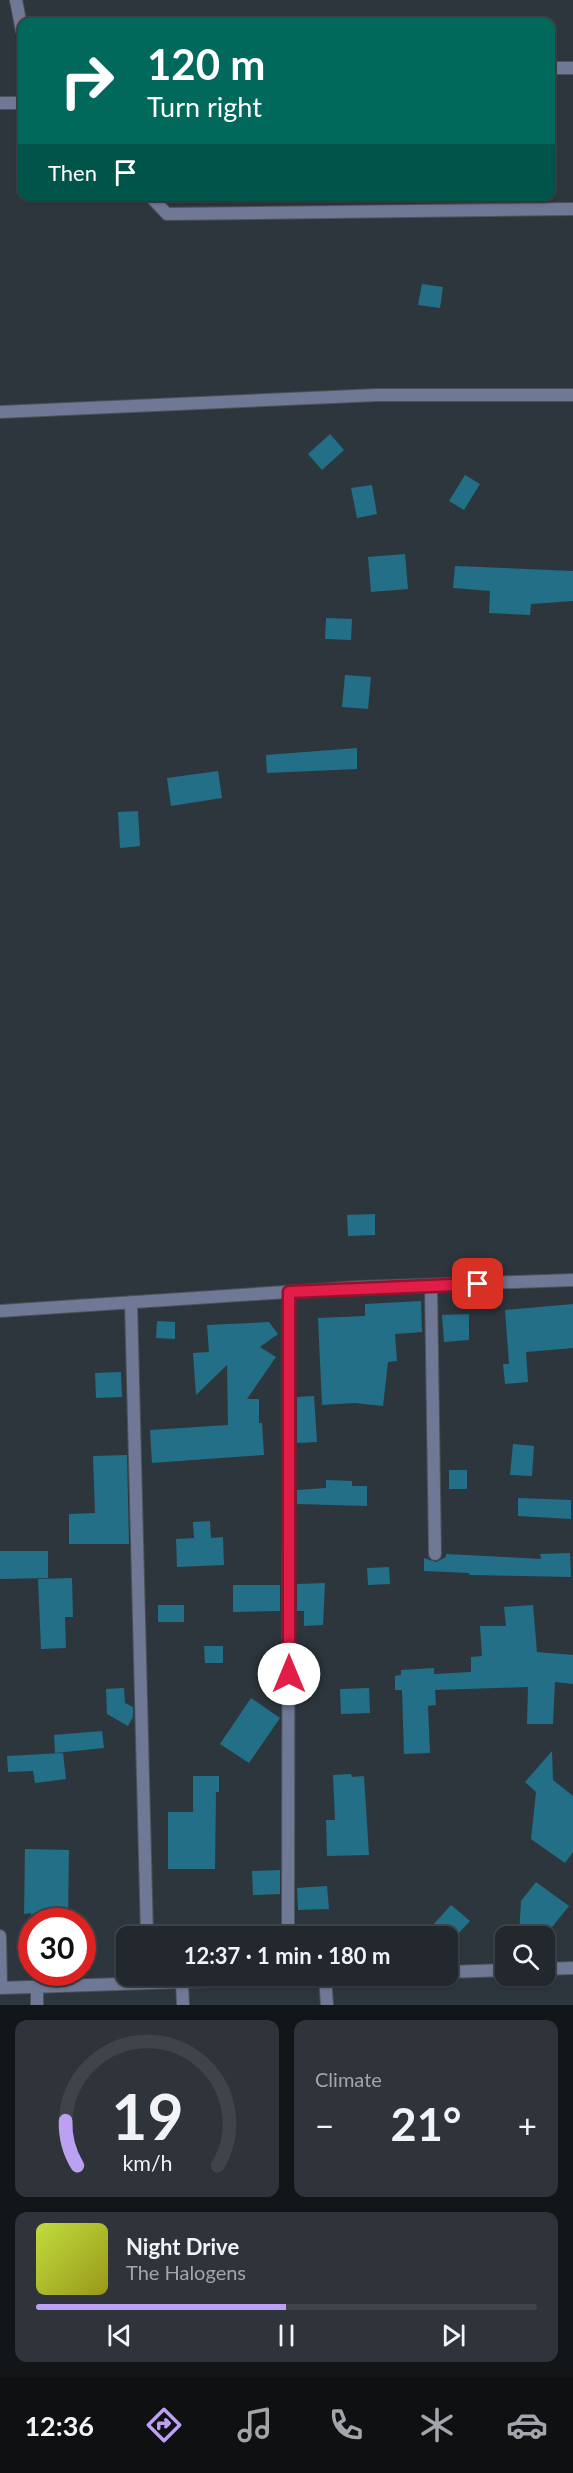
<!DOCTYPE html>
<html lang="en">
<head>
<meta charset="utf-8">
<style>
  :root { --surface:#22282e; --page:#2e343a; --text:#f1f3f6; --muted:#a2a6aa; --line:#3f444a; --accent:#bca0f2 }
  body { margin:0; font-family:Lato,sans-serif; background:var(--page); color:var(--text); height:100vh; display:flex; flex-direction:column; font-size:22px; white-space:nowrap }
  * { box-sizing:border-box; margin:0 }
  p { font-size:20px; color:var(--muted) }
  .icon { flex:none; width:33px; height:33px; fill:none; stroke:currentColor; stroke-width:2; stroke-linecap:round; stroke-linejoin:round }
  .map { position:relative; height:2005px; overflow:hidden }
  .drawer { display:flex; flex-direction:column; gap:15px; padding:15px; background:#131619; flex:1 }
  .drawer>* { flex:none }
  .banner { position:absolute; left:18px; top:18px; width:537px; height:183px; border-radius:12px; box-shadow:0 2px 4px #0004,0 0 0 2px var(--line); background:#00695c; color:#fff; overflow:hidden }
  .tools { position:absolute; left:495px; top:1926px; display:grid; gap:12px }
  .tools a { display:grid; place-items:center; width:60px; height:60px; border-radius:12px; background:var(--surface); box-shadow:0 2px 4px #0004,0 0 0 2px var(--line); font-size:30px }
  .speed { position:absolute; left:18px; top:1908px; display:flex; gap:12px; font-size:30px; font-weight:700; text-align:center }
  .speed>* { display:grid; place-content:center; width:78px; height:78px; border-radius:50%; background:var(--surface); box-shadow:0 2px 4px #0004,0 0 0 2px var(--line); line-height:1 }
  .speed .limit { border:9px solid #d22; background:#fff; color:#111 }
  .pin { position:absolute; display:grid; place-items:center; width:51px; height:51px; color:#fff; margin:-26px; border-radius:12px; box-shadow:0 3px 9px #0006 }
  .me { position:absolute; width:66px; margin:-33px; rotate:0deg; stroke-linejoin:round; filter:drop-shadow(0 0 4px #0008) }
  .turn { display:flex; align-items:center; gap:21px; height:126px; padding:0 30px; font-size:27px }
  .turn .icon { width:78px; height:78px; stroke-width:2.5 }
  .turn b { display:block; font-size:42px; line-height:51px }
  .then { display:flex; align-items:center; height:57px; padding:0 30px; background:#0003; gap:12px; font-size:22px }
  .big { font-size:45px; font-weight:700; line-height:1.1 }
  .drawer .widget { flex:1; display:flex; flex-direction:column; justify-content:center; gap:9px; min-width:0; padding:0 21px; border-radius:12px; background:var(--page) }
  .drawer .dial { align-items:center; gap:0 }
  .dial svg { height:156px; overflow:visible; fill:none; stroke:var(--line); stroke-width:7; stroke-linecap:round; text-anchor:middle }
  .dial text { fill:var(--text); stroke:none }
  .song { display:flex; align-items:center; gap:18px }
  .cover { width:72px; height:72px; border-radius:9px; background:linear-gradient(135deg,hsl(70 70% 55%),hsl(60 70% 35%)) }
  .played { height:6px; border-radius:3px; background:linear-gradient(90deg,var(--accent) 50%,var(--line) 50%) }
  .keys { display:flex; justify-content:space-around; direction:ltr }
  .heat { display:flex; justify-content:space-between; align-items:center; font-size:33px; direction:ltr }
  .drawer .tiles { flex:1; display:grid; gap:15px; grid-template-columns:1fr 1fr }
  .widget:last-child { grid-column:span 2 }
  .trip { position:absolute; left:116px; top:1926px; width:342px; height:60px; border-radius:12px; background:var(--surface); box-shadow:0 2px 4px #0004,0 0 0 2px var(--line); font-weight:700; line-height:60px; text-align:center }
  .menu { display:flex; height:96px; justify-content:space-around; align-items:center; background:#0e1012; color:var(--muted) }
  .menu .icon { width:42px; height:42px }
  .menu .active { color:var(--accent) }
  .menu b { font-size:27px; color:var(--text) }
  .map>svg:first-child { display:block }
</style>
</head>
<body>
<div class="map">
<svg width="573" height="2005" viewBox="0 0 573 2005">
  <rect width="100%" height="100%" fill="#2e363d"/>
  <!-- building -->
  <path fill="#236f87" d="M422,284L443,287L440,308L418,305Z
    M330,434L344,450L322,470L308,454Z
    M465,475L480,484L464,510L449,501Z
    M372,485L377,514L357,518L351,488Z
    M405,554L408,589L371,592L368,557Z
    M455,566L573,571V601L531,604L530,615L489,613L490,591L453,588Z
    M326,618L352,619L351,640L325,639Z
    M345,675L371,677L368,709L342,707Z
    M357,748V769L267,773L266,755Z
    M218,771L222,798L171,806L167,778Z
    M138,811L140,846L120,848L118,812Z
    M375,1214V1235L348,1236L347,1215Z
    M421,1301L422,1332L395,1334L397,1361L388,1362L383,1406L355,1403L322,1405L318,1318L365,1316V1304Z
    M573,1304V1348L526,1352L528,1382L505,1384L503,1364H509L505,1310Z
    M469,1314V1340L444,1342L442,1315Z
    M157,1321L175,1322V1339L156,1338Z
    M269,1322L278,1334L260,1347L276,1357L247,1399H259V1423H262L264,1455L152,1463L150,1430L228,1425L227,1365L196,1395L193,1353L209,1352L207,1325Z
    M121,1372L122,1397L96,1398L95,1373Z
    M314,1396L317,1442L297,1443V1397Z
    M513,1444L534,1446L532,1476L510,1475Z
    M127,1455L129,1544H69V1514L95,1513L93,1456Z
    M449,1470H467V1489H449Z
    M326,1480L352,1481V1486H367V1506L297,1504V1490L326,1488Z
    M518,1498L571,1500V1519L518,1516Z
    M210,1521L211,1538L223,1537L224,1565L177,1567L176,1539L194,1538L193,1522Z
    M0,1551H48V1578L0,1579Z
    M570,1553L571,1577L470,1575L469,1573L424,1571V1558L436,1562L446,1557V1554L541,1559L540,1554Z
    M389,1567L390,1584L368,1585L367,1568Z
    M72,1578L73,1617H65L66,1648L41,1649L38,1579Z
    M325,1583L323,1625L304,1626V1611H297V1584Z
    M233,1585H280V1611L233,1612Z
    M158,1605H184V1622H158Z
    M533,1605L537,1652L573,1655V1684L555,1682L553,1724H527L528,1687L435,1690L436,1705L428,1706L430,1753L404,1754L402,1690H395V1676L401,1675V1670L434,1668V1674L471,1672V1657L482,1656L480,1626H506L504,1607Z
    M204,1646H223V1663H205Z
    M124,1688L125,1703L133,1707V1717L128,1726L107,1714L106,1689Z
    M369,1688L370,1713L341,1714L340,1689Z
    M251,1698L280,1718L249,1763L220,1744Z
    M102,1731L104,1748L55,1753L54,1735Z
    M552,1751L553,1780L573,1796V1852L565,1863L531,1839L536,1792L525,1782Z
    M63,1753L66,1779L35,1783L33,1771L8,1772L7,1756Z
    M351,1774L352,1777L364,1776L369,1855L327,1856L326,1820H335L333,1775Z
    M193,1776H219V1792H216L215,1869H168V1812H193Z
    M25,1849L69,1850L68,1922H31V1913L24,1914Z
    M280,1870V1894L253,1895L252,1871Z
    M536,1882L569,1906L545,1936H519L521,1901Z
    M327,1886L329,1909L298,1910L297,1888Z
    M451,1905L470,1921L456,1936H423Z"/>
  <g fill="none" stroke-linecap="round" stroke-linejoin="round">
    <defs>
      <path id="minor" d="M16,0L22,31
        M550,68H573
        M0,103H22
        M150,196L167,214L573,209
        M0,412L377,395H573
        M431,1287L435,1554
        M131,1302L147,1936
        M0,1311L361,1287L573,1280
        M0,1936L1,1988
        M288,1936L289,1292
        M544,1969L573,1968
        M447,1972L506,1970
        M325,1977L327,2005
        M182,1982L183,2005
        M37,1987V2005
        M0,1988L358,1976"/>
    </defs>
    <!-- minor casing -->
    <use href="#minor" stroke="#4b535a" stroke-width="14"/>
    <!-- minor -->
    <use href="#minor" stroke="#6f7895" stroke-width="12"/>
  </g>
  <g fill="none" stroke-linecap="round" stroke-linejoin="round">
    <defs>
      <path id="route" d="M289,1674V1292L478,1284"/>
    </defs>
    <!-- route casing -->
    <use href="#route" stroke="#92132f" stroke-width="15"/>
    <!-- route -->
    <use href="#route" stroke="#e11d48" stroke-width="10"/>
  </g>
</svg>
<div class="tools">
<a><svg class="icon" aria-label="search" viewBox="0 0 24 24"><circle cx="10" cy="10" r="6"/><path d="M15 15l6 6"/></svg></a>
</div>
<div class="speed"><div class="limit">30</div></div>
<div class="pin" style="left:478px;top:1284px;background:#d93025"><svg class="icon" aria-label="arrive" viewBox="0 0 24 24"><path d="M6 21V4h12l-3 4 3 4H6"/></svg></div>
<svg class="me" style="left:289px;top:1674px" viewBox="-20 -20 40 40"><circle r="19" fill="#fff"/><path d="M0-13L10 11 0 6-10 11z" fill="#e11d48"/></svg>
<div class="trip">12:37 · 1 min · 180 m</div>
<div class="banner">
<div class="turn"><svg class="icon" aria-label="right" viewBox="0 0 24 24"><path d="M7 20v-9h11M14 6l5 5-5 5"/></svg><div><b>120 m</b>Turn right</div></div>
<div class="then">Then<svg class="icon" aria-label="arrive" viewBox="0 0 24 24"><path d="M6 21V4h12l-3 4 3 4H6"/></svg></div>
</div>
</div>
<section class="drawer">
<div class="tiles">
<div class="widget dial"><svg viewBox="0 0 100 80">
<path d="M14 69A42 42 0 1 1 86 69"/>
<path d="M14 69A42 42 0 0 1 8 46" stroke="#bca0f2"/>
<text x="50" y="56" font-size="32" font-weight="700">19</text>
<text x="50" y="72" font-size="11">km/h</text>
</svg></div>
<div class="widget"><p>Climate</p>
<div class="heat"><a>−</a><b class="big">21°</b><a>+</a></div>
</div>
<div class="widget">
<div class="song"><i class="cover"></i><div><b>Night Drive</b><p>The Halogens</p></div></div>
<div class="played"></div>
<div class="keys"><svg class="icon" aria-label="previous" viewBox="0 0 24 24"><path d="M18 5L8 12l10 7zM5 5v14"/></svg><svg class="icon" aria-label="pause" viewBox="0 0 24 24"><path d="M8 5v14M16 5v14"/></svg><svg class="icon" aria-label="next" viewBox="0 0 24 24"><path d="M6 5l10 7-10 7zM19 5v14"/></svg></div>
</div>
</div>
</section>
<nav class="menu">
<b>12:36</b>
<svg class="icon active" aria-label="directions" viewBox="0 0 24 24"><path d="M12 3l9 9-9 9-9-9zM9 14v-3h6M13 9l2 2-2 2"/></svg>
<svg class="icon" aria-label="music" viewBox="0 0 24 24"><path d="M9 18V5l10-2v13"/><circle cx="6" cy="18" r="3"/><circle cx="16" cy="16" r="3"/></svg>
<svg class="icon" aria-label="phone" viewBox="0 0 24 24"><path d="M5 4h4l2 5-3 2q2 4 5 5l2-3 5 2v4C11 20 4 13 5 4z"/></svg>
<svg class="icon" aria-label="climate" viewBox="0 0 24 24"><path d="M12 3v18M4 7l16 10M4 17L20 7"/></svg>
<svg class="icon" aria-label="car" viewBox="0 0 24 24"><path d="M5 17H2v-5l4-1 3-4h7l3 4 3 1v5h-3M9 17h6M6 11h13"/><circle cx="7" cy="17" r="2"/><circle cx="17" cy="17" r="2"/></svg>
</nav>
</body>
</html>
